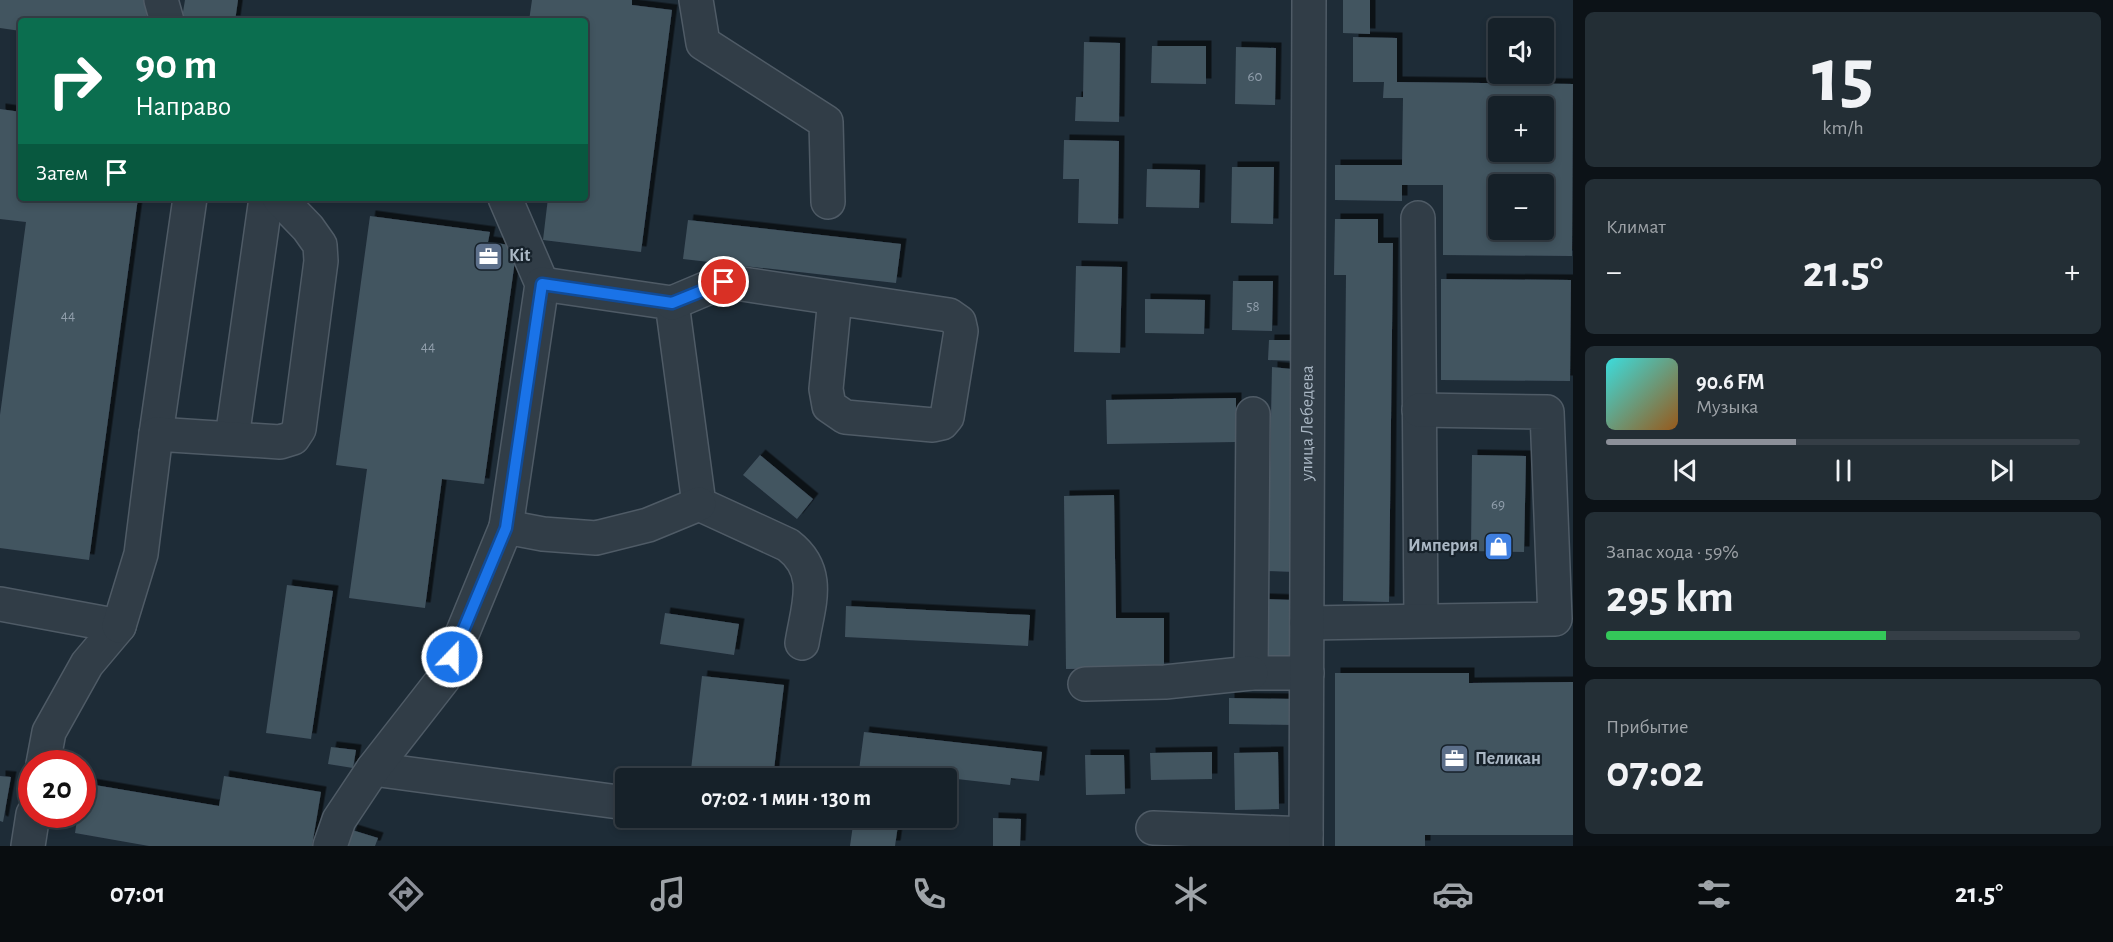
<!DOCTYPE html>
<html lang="ru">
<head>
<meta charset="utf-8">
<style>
  :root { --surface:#162129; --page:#232e35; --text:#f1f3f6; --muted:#9ea3a8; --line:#353e46; --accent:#8c9099 }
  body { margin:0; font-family:"Alegreya Sans",sans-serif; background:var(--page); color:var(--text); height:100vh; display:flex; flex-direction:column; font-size:22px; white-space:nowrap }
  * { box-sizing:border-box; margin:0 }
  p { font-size:20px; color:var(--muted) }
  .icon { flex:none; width:33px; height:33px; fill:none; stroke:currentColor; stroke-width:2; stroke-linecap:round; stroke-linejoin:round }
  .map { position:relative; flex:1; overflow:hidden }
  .sheet { display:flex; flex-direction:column; gap:12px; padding:12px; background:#0c1217; width:540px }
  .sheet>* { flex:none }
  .banner { position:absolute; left:18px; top:18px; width:570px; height:183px; border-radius:6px; box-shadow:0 3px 9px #0003,0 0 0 2px var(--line); background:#0b6e4f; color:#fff; overflow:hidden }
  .tools { position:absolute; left:1488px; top:18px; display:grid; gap:12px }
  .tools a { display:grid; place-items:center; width:66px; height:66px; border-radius:6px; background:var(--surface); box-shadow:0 3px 9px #0003,0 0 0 2px var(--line); font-size:30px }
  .speed { position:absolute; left:18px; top:750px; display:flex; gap:12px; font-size:30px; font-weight:700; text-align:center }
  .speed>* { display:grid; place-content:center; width:78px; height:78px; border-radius:50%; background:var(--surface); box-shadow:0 3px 9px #0003,0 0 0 2px var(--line); line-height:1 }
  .speed .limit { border:9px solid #d22; background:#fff; color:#111 }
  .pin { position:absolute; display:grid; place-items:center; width:51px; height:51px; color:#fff; margin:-26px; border:3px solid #fff; border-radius:50%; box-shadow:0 2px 6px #0007 }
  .me { position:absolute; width:66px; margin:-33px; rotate:22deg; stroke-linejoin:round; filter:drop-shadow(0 0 4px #0008) }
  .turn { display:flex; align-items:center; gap:21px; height:126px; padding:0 18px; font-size:27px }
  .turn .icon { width:78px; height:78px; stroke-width:2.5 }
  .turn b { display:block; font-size:42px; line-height:51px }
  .then { display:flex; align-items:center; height:57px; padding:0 18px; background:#0003; gap:12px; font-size:22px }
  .big { font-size:45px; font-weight:700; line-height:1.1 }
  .sheet .tile { flex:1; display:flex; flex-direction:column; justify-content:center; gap:9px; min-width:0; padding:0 21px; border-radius:9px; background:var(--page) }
  .sheet .dial { align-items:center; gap:0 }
  .dial b { font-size:78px; line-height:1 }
  .song { display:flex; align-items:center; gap:18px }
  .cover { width:72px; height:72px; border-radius:9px; background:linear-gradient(135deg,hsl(180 70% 55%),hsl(30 70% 35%)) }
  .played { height:6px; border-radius:3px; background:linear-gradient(90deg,var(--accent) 40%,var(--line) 40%) }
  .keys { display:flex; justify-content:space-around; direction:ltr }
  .heat { display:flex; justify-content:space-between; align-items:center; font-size:33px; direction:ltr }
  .charge { height:9px; border-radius:4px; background:linear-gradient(90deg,#34c759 59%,var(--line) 0) }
  .trip { position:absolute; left:615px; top:768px; width:342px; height:60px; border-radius:6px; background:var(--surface); box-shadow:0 3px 9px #0003,0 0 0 2px var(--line); font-weight:700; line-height:60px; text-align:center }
  .tab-bar { display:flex; height:96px; justify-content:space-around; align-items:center; background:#090d10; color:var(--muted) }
  .tab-bar .icon { width:42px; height:42px }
  .tab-bar .active { color:var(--accent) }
  .tab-bar b { font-size:27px; color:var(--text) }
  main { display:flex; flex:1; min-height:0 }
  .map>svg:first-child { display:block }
</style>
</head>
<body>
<main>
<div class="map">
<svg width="1573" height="846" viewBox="0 0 1573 846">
  <defs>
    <filter id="shadow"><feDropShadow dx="5.5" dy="-5.5" stdDeviation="0" flood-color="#0009"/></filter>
  </defs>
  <rect width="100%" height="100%" fill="#1e2c37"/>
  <!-- building -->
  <path fill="#435461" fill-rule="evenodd" filter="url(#shadow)" d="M0,0H149L146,21H21V31L0,28Z
    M185,0H238L235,21H204L182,18Z
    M532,0H632V5L672,10L641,252L543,240L548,198H585V21H529Z
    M1343,0H1370V34L1343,33Z
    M1353,37L1397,38V82L1573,84L1572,256L1443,255V185H1402V201L1335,200V165H1402L1403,98H1383L1384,82H1353ZM1498,106H1544V152H1498ZM1498,184H1544V230H1498Z
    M1084,42L1120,43L1119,122L1075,121L1076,97H1083Z
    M1152,46H1206V84L1151,83Z
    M1236,47L1276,48L1275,105L1235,104Z
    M0,109L21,112V198H138L89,560L0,548V415L26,222L0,219Z
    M1064,140L1119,141L1118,224L1078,223L1079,179H1063Z
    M1232,167H1274L1273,224L1231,223Z
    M1147,169L1200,170L1199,208L1146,207Z
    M370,216L490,232L488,242L517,246L484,484L442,479L425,608L349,598L367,469L336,465Z
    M1335,219H1378V243H1393L1389,602L1343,601L1346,275H1334Z
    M688,220L901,244L896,283L683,259Z
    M1076,266L1122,267L1120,353L1074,352Z
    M1441,279L1571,280L1570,381L1441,380Z
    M1233,281H1273L1272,331L1232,330Z
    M1145,299L1205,300L1204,334L1145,333Z
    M1269,340H1299V361L1268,360Z
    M1272,367L1301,370L1295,572L1268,571Z
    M1236,398V442L1107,444L1106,400Z
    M760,455L813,499L797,519L743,475Z
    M1472,455L1526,456L1524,552L1471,551Z
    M1114,495L1116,618H1164V668L1066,669L1064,496Z
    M287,585L333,591L311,739L266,733Z
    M1264,599L1293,600L1292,656H1263Z
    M846,606L1030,615L1028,646L845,637Z
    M665,613L739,624L734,655L660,644Z
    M1335,673H1469V683L1573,682V835H1425V846H1335Z
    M702,676L784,685L773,778H690Z
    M1229,698L1295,699V725L1229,724Z
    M864,732L1042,752L1039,781L1011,778L1010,785L904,773L903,778H858Z
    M331,747L356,750L353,768L328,764Z
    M1212,752V779L1151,780L1150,753Z
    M1278,752L1279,809L1235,810L1234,753Z
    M1085,755H1124L1125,794L1086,795Z
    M0,776L11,777L3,822L0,821Z
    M224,776L321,792L312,846H149L75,833L78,814H82L83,783L219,806Z
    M854,818H899L895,846H850Z
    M993,818L1021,819L1020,846H993Z
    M352,830L378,838L375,846H347Z"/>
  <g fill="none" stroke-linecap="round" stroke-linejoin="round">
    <defs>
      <g id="minor">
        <path d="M161,0L167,21"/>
        <path d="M696,0L703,43L826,122L828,202"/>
        <path d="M505,198L542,284L506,527"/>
        <path d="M1418,218L1421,620"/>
        <path d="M542,284L672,303L699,504L788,545C823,572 808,605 802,643"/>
        <path d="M672,303L717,284L729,282L949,315L959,322L961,331L947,417L942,423L933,425L845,417L829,406L826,389L835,298"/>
        <path d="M1253,414L1251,673H1307"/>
        <path d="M156,434L190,198"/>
        <path d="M232,438L266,198"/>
        <path d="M0,604L119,626L87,664L49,732L43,764"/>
        <path d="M1307,623L1555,619L1547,412L1419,410"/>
        <path d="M119,626L141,554L156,434L280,442L293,438L299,429L321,261L320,245L308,228L279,198"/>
        <path d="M1085,684L1165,682L1251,673"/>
        <path d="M373,769L626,803"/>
        <path d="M1153,828L1306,834"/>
        <path d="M28,846L33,814"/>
        <path d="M330,846L339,820L373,769L444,678L506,527L543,534L596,538L648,525L699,504"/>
        <path id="s1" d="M1306,846L1309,0"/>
      </g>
    </defs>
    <!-- minor casing -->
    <use href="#minor" stroke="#4f5b66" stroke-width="36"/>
    <!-- minor -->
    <use href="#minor" stroke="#313d47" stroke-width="33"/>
  </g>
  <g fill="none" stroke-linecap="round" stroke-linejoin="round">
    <defs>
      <path id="route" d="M452,657L506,528L542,284L672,303L724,282"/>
    </defs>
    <!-- route casing -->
    <use href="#route" stroke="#114b97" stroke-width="15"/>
    <!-- route -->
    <use href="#route" stroke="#1a73e8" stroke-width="10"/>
  </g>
  <!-- icons -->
  <defs>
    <symbol id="office-square" viewBox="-11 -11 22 22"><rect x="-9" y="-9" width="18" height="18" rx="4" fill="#5c6f8a" stroke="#17222b"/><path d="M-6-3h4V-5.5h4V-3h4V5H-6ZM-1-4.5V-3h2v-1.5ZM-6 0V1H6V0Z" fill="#fff"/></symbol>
    <symbol id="shop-square" viewBox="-11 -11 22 22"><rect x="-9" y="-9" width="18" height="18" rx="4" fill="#3f7fe0" stroke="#17222b"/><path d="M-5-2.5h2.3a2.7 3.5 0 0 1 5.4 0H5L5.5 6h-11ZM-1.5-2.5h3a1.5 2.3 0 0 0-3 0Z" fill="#fff"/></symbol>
  </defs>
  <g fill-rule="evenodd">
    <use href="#office-square" x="472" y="240" width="33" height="33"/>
    <use href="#shop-square" x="1482" y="530" width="33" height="33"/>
    <use href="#office-square" x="1438" y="742" width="33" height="33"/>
  </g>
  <g text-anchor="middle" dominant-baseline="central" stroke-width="4.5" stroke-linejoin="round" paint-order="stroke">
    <!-- number labels -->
    <g font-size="15" fill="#919fac">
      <text x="1255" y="76">60</text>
      <text x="1253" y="306">58</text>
      <text x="68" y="315">44</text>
      <text x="428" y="346">44</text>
      <text x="1498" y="504">69</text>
    </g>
    <!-- poi labels -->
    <g font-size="18" font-weight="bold" fill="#abb8c5" stroke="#17222b" text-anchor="start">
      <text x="509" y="256">Kit</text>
      <text x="1478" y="546" text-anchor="end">Империя</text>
      <text x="1475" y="759">Пеликан</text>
    </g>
    <!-- street labels -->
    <g font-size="18" fill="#abb8c5" stroke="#17222b">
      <text stroke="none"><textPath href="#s1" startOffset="423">улица Лебедева</textPath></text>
    </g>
  </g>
</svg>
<div class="tools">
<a><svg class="icon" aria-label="sound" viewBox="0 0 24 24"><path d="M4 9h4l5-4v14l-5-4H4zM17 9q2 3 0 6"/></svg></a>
<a>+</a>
<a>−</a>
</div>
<div class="speed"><div class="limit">20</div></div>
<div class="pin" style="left:724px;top:282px;background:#d93025"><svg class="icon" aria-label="arrive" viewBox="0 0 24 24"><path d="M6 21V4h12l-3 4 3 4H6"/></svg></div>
<svg class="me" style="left:452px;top:657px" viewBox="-20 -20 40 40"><circle r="17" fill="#1a73e8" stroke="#fff" stroke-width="3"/><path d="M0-11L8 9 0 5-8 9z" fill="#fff"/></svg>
<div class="trip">07:02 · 1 мин · 130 m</div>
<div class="banner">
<div class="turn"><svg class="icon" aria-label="right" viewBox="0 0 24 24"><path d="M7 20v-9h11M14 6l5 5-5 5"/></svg><div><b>90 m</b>Направо</div></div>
<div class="then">Затем<svg class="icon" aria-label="arrive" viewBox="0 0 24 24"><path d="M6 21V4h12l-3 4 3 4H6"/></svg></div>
</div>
</div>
<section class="sheet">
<div class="tile dial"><b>15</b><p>km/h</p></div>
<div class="tile"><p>Климат</p>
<div class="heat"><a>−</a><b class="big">21.5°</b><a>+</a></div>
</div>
<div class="tile">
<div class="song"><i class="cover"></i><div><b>90.6 FM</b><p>Музыка</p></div></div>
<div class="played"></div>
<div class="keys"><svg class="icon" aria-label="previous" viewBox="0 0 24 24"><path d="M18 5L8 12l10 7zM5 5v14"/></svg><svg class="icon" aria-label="pause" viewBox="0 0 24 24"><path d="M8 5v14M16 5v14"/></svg><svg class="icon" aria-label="next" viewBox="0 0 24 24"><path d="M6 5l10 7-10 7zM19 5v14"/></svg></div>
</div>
<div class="tile"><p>Запас хода · 59%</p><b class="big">295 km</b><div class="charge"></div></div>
<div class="tile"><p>Прибытие</p><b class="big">07:02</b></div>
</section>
</main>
<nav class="tab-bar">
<b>07:01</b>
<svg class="icon active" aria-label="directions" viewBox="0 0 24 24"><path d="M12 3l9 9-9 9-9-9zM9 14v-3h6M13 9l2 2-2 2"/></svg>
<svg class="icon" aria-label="music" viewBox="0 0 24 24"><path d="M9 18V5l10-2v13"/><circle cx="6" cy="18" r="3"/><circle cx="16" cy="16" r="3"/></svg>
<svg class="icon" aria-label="phone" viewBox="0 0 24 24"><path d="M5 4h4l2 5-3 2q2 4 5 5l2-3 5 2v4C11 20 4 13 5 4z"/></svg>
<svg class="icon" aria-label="climate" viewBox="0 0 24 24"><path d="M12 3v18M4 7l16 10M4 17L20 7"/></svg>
<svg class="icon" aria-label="car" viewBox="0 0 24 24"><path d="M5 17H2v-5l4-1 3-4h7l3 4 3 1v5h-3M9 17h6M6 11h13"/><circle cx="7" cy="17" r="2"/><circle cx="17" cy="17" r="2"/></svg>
<svg class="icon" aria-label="filters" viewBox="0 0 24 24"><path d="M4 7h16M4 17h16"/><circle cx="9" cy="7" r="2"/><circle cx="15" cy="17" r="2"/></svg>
<b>21.5°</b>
</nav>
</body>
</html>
